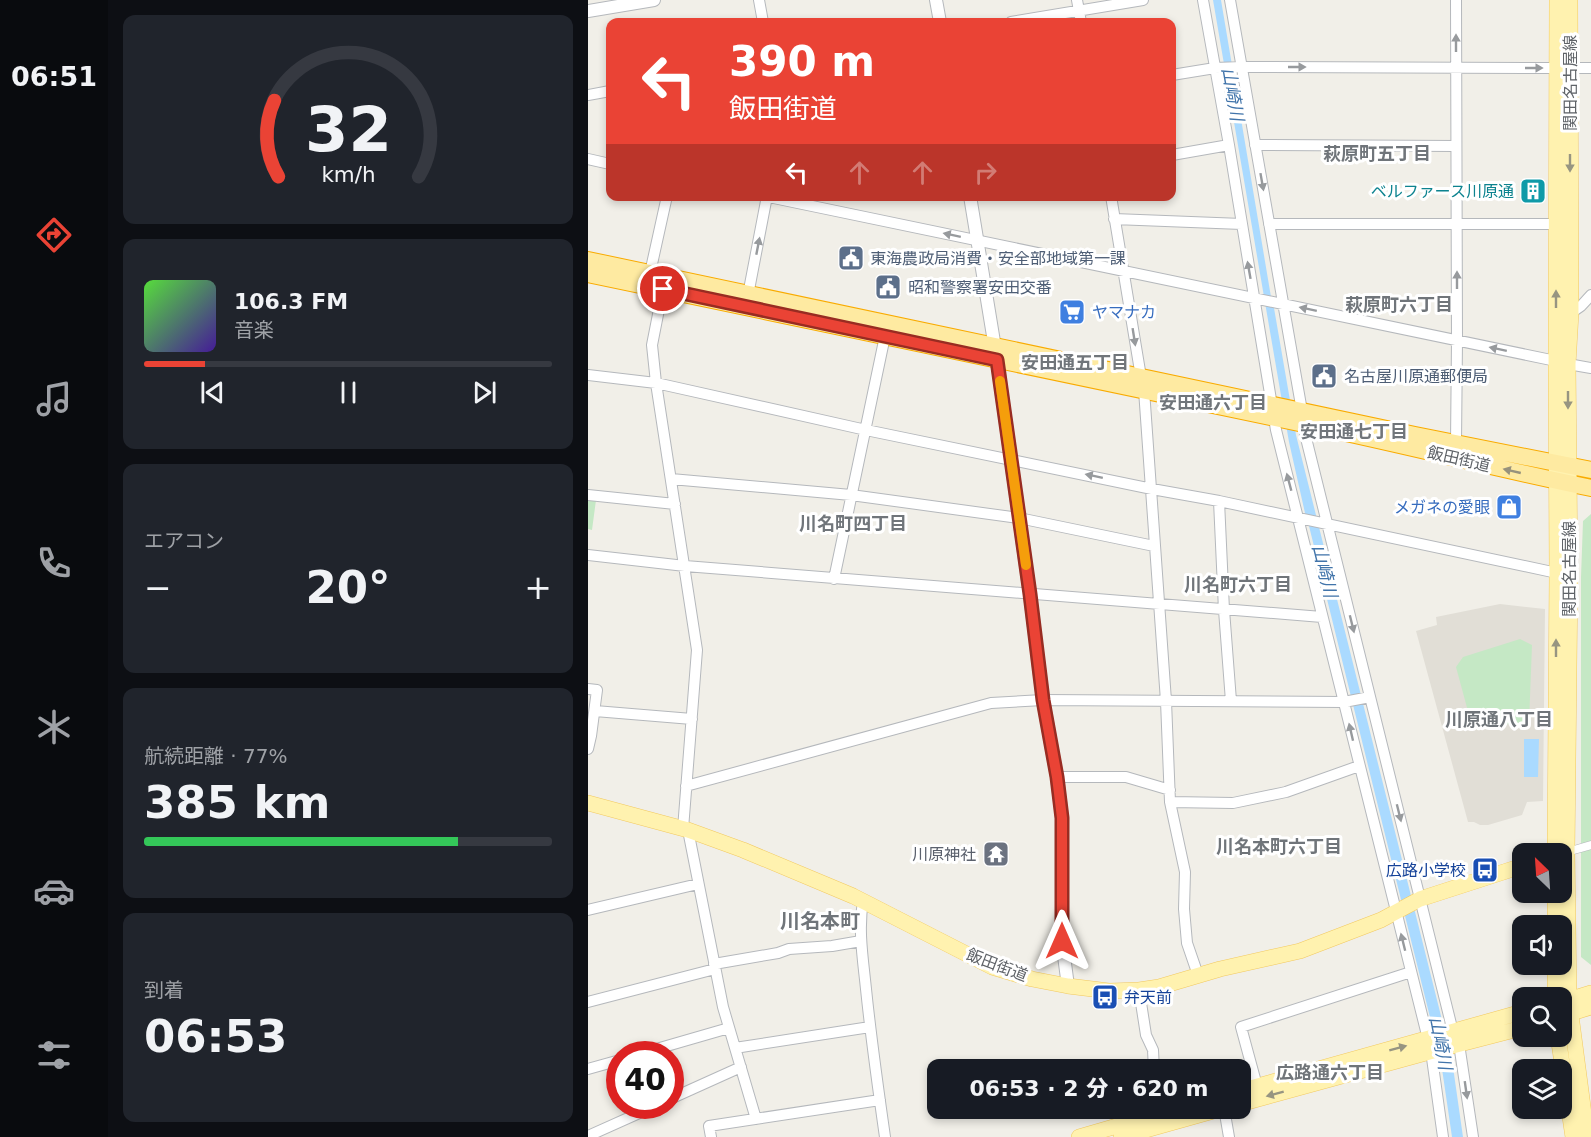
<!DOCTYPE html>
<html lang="ja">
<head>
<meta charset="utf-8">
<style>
  :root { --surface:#171b24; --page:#20242c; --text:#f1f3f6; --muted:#9ea1a6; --line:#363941; --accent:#ea4335 }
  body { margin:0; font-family:"DejaVu Sans","Noto Sans JP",sans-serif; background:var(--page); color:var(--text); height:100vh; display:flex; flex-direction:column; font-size:22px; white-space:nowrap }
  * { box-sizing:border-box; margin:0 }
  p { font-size:20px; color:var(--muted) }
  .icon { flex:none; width:33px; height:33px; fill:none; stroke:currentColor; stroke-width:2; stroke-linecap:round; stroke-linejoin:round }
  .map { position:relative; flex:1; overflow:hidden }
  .side { display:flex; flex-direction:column; gap:15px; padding:15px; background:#0d0f14; width:480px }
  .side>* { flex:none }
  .banner { position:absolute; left:18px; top:18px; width:570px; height:183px; border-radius:12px; box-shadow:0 3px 9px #0003; background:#ea4335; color:#fff; overflow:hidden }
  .needle { width:39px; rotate:335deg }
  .fabs { position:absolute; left:924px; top:843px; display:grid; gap:12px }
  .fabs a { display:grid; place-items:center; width:60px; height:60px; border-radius:12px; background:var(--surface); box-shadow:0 3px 9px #0003; font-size:30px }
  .speed { position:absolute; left:18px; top:1041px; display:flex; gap:12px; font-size:30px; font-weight:700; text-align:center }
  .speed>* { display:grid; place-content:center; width:78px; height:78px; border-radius:50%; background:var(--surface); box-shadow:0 3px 9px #0003; line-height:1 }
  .speed .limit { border:9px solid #d22; background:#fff; color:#111 }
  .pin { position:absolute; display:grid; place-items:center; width:51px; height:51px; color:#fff; margin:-26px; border:3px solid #fff; border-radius:50%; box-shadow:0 2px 6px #0007 }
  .me { position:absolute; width:66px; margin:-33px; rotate:0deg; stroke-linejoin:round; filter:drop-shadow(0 0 4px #0008) }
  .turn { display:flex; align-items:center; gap:21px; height:126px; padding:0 24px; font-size:27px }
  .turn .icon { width:78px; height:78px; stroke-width:2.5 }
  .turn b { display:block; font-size:42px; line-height:51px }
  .lanes { display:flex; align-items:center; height:57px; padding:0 24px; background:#0003; justify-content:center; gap:30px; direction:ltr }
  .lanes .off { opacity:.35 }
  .big { font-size:45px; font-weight:800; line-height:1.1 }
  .side .tile { flex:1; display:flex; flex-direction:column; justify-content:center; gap:9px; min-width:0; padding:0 21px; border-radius:12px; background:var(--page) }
  .side .dial { align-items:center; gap:0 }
  .dial svg { height:156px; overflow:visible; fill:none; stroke:var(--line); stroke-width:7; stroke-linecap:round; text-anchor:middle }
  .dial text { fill:var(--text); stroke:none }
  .song { display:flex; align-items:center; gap:18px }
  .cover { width:72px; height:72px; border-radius:9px; background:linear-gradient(135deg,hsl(110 70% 55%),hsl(260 70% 35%)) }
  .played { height:6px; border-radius:3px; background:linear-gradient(90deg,var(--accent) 15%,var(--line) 15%) }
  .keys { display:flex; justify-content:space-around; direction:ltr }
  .heat { display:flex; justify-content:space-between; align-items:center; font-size:33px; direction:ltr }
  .charge { height:9px; border-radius:4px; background:linear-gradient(90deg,#34c759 77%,var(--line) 0) }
  .trip { position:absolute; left:339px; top:1059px; width:324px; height:60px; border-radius:12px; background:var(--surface); box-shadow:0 3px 9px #0003; font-weight:800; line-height:60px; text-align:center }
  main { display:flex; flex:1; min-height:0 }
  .dock { display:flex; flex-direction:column; width:108px; justify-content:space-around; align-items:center; background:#090b0e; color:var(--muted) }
  .dock .icon { width:42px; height:42px }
  .dock .active { color:var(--accent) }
  .dock b { font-size:27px; color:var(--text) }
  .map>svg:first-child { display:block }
</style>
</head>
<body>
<main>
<nav class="dock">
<b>06:51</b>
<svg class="icon active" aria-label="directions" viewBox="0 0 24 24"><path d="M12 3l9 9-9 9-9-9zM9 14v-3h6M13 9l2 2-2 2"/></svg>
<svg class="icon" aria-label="music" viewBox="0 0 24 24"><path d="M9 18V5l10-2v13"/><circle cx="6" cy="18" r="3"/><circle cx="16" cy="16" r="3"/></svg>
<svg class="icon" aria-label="phone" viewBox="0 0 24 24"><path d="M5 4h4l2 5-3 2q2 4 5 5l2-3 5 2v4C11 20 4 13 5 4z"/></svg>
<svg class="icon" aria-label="climate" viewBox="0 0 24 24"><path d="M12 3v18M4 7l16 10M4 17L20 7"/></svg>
<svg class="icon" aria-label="car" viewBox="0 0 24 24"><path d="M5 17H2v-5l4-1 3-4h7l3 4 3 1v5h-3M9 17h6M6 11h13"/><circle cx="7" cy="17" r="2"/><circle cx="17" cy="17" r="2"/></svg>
<svg class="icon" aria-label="filters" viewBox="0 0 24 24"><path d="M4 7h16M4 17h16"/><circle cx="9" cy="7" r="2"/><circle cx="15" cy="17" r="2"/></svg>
</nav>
<section class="side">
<div class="tile dial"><svg viewBox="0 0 100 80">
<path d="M14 69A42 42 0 1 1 86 69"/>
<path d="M14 69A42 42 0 0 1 12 30" stroke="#ea4335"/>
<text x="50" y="56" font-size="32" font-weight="700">32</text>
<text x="50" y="72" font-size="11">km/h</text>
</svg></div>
<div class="tile">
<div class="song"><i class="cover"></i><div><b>106.3 FM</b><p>音楽</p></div></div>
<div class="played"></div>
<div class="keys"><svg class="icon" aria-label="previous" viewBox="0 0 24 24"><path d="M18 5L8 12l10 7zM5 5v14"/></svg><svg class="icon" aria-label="pause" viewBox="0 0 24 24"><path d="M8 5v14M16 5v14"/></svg><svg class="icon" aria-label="next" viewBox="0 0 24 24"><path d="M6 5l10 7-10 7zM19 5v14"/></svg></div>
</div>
<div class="tile"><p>エアコン</p>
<div class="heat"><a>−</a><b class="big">20°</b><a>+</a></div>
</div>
<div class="tile"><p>航続距離 · 77%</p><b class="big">385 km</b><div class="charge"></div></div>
<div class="tile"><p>到着</p><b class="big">06:53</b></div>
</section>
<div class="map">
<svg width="1003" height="1137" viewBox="0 0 1003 1137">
  <rect width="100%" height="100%" fill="#f1efe8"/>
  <!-- education -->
  <path fill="#e1ded6" d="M912,604L957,609L955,801L939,802L934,815L900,825H892L886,822H880L828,631L849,625L848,617Z"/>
  <!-- green -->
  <path fill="#c5e8c5" d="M0,499L8,500L4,530L0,529Z
    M1003,514V965L993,957V577L995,521Z
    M932,639L944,645L941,723L884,726L868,667L875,657Z"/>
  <!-- water -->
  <path fill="#aadaff" d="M625,0H633L683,297L686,308L708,435L864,1060L875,1137H864L853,1062L721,526L717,513L701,442Z
    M936,739H951L950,777H936Z"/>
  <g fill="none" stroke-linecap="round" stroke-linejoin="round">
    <defs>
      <path id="pedestrian" d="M979,852L1003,845"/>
      <path id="minor" d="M171,0L175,22
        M489,0L493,22
        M615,0L641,145L688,430L840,1039
        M642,0L714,411
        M423,22L555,0
        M982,68H1003
        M584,75L627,68L654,67L969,68
        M0,95L22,91
        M667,145L868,146
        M584,155L641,145
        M0,159L22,164
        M176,196L968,361
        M523,196L553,377
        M526,219L654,224
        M681,224H975
        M62,273L79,196
        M75,289L64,345L68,383L109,650L95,829
        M160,295L179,196
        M983,313L993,306L1003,295
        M980,364L1003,368
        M0,375L68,383L278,430L564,489L631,501L969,573
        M556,390L578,701L582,802L597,872L596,909L599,943L610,975
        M717,424V434L865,1032
        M868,443L869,340L868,0
        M83,479L263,495L431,518L566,546
        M0,495L87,504
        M631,501L636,610L643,701
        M0,555L97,566L734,617
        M246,579L297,336
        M0,689L9,690L3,736L0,749
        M7,711L104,719
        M469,777H538L582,790
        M98,786L403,703L455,700L756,702L782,697
        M582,802L645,803L698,792L771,766
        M100,830L135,1007L168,1119
        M275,901C270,930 275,959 278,989C283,1038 290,1088 297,1137
        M0,910L110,884
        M126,964L190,953L201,949L244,946L273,941
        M551,990L558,1035L565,1050L566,1070
        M0,1002L127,969
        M871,1044L885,1137
        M147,1048L282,1027
        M843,1051L855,1137
        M51,1054L141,1028
        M0,1069L32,1060
        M669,1086L653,1027L823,972
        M82,1099L153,1067
        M636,1108L641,1137
        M0,1136L67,1106
        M123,1137L121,1126L292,1100"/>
      <path id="tertiary" d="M348,0L352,22
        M0,11L66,0
        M382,196L409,360L442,595L455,700L469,777L474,818V941L480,986"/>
      <path id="primary" d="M982,0L983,313L980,364L982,576L979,852L981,1000L999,1137
        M0,803L100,830L155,850L265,896L404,967L444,979L480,986L521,991L551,990L571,987L632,969L712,951L793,920L832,899L934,866
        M967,854L969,573L968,361L969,0
        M967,926V892
        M967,998V964
        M974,1002L1003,993
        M974,1016L1003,1007
        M970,1036L985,1137
        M652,1091L934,1012
        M652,1104L845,1051L934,1028
        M491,1137L591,1108
        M533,1137L636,1108"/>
      <path id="trunk" d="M0,260L827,435L1003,470
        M0,274C237,323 474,374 711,423C809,443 905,468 1003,488"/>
    </defs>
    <!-- pedestrian casing -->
    <use href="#pedestrian" stroke="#b5b8bc" stroke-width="9"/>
    <!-- minor casing -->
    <use href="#minor" stroke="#b5b8bc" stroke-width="12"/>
    <!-- tertiary casing -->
    <use href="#tertiary" stroke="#b5b8bc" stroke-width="14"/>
    <!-- primary casing -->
    <use href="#primary" stroke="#f2c960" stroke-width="16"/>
    <!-- trunk casing -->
    <use href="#trunk" stroke="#f9ab00" stroke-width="18"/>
    <!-- pedestrian -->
    <use href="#pedestrian" stroke="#fff" stroke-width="8"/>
    <!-- minor -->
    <use href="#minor" stroke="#fff" stroke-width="10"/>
    <!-- tertiary -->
    <use href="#tertiary" stroke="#fff" stroke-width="12"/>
    <!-- primary -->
    <use href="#primary" stroke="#fff2af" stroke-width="15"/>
    <!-- trunk -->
    <use href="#trunk" stroke="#feeaa1" stroke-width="16"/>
  </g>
  <!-- one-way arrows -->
  <defs><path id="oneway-solid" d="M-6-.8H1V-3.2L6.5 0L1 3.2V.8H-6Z" transform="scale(1.5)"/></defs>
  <g fill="#979a9d">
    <use href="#oneway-solid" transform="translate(868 43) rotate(-90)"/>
    <use href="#oneway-solid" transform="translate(709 67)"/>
    <use href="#oneway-solid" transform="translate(946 68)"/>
    <use href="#oneway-solid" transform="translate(674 182) rotate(80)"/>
    <use href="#oneway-solid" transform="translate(364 235) rotate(-168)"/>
    <use href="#oneway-solid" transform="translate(170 246) rotate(-79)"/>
    <use href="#oneway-solid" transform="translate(661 270) rotate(-100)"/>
    <use href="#oneway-solid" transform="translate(869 280) rotate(-90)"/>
    <use href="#oneway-solid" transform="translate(720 309) rotate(-168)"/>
    <use href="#oneway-solid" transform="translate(546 337) rotate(81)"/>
    <use href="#oneway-solid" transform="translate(910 349) rotate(-168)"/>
    <use href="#oneway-solid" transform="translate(506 476) rotate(-168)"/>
    <use href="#oneway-solid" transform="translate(701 482) rotate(-105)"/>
    <use href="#oneway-solid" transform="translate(764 624) rotate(76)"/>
    <use href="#oneway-solid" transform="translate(763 732) rotate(-103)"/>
    <use href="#oneway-solid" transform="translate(811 813) rotate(76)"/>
    <use href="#oneway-solid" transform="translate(815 942) rotate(-104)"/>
    <use href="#oneway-solid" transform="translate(878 1090) rotate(82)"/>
  </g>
  <g fill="#979581">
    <use href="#oneway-solid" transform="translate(982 163) rotate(90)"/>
    <use href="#oneway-solid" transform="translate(968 299) rotate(-90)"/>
    <use href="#oneway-solid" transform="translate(980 400) rotate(90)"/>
    <use href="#oneway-solid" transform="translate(968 648) rotate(-90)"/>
    <use href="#oneway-solid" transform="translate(810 1048) rotate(-15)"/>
    <use href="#oneway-solid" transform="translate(687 1094) rotate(165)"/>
  </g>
  <use fill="#97927c" href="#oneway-solid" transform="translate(924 471) rotate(-167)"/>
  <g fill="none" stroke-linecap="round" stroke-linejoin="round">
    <defs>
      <path id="route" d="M75,289L409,360L442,594L455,700L469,777L474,818V941"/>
    </defs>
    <!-- route casing -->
    <use href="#route" stroke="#982c22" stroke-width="15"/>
    <!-- route -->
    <use href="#route" stroke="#ea4335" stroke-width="10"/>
    <!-- slow -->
    <path stroke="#f59e0b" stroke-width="10" d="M412,381L438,565"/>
  </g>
  <!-- icons -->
  <defs>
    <symbol id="building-square" viewBox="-11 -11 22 22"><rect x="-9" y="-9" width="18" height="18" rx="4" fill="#0f9aa8" stroke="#fff"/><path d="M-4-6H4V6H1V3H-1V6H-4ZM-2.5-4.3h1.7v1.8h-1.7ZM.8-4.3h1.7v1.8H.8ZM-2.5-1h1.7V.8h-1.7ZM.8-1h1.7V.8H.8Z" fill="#fff"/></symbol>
    <symbol id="civic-square" viewBox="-11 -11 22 22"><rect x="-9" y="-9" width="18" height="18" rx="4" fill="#5c6f8a" stroke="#fff"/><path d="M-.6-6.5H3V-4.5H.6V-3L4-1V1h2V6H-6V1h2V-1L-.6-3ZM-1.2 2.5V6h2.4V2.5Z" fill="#fff"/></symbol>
    <symbol id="supermarket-square" viewBox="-11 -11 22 22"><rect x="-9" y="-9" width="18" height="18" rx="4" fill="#3f7fe0" stroke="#fff"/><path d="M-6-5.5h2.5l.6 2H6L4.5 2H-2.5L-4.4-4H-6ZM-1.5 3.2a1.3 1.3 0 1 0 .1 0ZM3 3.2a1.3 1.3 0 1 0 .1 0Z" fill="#fff"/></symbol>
    <symbol id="shop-square" viewBox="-11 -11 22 22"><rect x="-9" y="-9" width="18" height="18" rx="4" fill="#3f7fe0" stroke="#fff"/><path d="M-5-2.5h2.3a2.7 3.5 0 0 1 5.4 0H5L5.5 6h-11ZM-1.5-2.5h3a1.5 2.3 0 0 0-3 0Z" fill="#fff"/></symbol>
    <symbol id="temple-square" viewBox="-11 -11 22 22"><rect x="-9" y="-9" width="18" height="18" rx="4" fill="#6b7280" stroke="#fff"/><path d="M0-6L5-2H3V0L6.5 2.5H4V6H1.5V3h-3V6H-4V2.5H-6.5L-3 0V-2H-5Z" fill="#fff"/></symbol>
    <symbol id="bus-square" viewBox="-11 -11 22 22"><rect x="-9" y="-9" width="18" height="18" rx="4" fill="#1a4fb4" stroke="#fff"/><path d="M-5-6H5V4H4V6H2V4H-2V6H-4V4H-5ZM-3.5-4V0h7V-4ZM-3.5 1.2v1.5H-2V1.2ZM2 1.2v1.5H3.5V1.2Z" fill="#fff"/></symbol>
  </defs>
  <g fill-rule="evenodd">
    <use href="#building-square" x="930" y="176" width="30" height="30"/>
    <use href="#civic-square" x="248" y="243" width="30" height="30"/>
    <use href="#civic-square" x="285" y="272" width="30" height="30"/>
    <use href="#supermarket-square" x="469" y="297" width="30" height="30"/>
    <use href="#civic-square" x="721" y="361" width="30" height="30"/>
    <use href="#shop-square" x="906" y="492" width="30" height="30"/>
    <use href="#temple-square" x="393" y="839" width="30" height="30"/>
    <use href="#bus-square" x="882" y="855" width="30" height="30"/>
    <use href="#bus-square" x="502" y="982" width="30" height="30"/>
  </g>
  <g text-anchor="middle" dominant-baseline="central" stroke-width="6" stroke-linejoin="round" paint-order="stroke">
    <!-- street labels -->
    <g font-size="16" fill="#5f6368" stroke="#fff">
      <text transform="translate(982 83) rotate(-90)">関田名古屋線</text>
      <text transform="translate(871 459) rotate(13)">飯田街道</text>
      <text transform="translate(981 569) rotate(-90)">関田名古屋線</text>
      <text transform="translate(409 965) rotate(21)">飯田街道</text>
    </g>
    <!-- culture labels -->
    <g font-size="16" fill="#0d838f" stroke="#fff" text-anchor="end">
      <text x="926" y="191">ベルファース川原通</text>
    </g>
    <!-- service labels -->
    <g font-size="16" fill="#4e5e75" stroke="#fff" text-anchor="start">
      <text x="282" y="258">東海農政局消費・安全部地域第一課</text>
      <text x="320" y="287">昭和警察署安田交番</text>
      <text x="756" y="376">名古屋川原通郵便局</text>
    </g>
    <!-- shop labels -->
    <g font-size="16" fill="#366cbe" stroke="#fff" text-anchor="start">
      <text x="504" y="312">ヤマナカ</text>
      <text x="902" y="507" text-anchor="end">メガネの愛眼</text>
    </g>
    <!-- worship labels -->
    <g font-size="16" fill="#5b616d" stroke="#fff" text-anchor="end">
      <text x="388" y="854">川原神社</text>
    </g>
    <!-- transit labels -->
    <g font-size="16" fill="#164399" stroke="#fff" text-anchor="end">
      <text x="878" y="870">広路小学校</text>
      <text x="536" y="997" text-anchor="start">弁天前</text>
    </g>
    <!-- water labels -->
    <g font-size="18" font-style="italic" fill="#4174aa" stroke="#fff">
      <text transform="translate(645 94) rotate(80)">山崎川</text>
      <text transform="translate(737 571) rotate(76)">山崎川</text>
      <text transform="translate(853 1043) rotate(79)">山崎川</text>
    </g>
    <!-- neighbourhood labels -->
    <g font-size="18" font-weight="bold" fill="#70757a" stroke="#fff">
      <text x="789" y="153">萩原町五丁目</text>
      <text x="811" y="304">萩原町六丁目</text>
      <text x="487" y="362">安田通五丁目</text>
      <text x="625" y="402">安田通六丁目</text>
      <text x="766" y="431">安田通七丁目</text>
      <text x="265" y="523">川名町四丁目</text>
      <text x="650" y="584">川名町六丁目</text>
      <text x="911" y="719">川原通八丁目</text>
      <text x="691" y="846">川名本町六丁目</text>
      <text x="742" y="1072">広路通六丁目</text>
    </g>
    <!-- quarter labels -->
    <g font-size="20" font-weight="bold" fill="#70757a" stroke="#fff">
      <text x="232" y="921">川名本町</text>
    </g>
  </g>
</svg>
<div class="fabs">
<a><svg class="needle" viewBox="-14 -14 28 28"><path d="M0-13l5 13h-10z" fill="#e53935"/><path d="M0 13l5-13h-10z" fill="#9ea1a6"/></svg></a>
<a><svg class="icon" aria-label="sound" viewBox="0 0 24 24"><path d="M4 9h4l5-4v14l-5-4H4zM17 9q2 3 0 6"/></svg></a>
<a><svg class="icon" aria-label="search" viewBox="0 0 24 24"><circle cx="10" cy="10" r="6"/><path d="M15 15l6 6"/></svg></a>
<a><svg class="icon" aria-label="layers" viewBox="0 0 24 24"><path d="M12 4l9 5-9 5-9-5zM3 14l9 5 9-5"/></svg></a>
</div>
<div class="speed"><div class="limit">40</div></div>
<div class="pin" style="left:75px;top:289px;background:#d93025"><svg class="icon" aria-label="arrive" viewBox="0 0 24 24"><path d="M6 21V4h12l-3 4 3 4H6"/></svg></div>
<svg class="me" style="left:474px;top:941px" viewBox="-20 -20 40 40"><path d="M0-17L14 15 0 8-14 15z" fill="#ea4335" stroke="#fff" stroke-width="4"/></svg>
<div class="trip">06:53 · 2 分 · 620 m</div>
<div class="banner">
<div class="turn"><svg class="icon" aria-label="left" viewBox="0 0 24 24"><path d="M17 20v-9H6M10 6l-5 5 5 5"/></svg><div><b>390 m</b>飯田街道</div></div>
<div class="lanes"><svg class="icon" aria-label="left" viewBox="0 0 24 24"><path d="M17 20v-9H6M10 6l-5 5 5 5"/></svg><svg class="icon off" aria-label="ahead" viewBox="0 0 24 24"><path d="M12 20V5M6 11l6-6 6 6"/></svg><svg class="icon off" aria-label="ahead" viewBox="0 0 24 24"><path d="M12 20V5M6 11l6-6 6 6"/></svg><svg class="icon off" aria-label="right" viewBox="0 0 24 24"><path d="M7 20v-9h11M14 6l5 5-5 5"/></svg></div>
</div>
</div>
</main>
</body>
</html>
